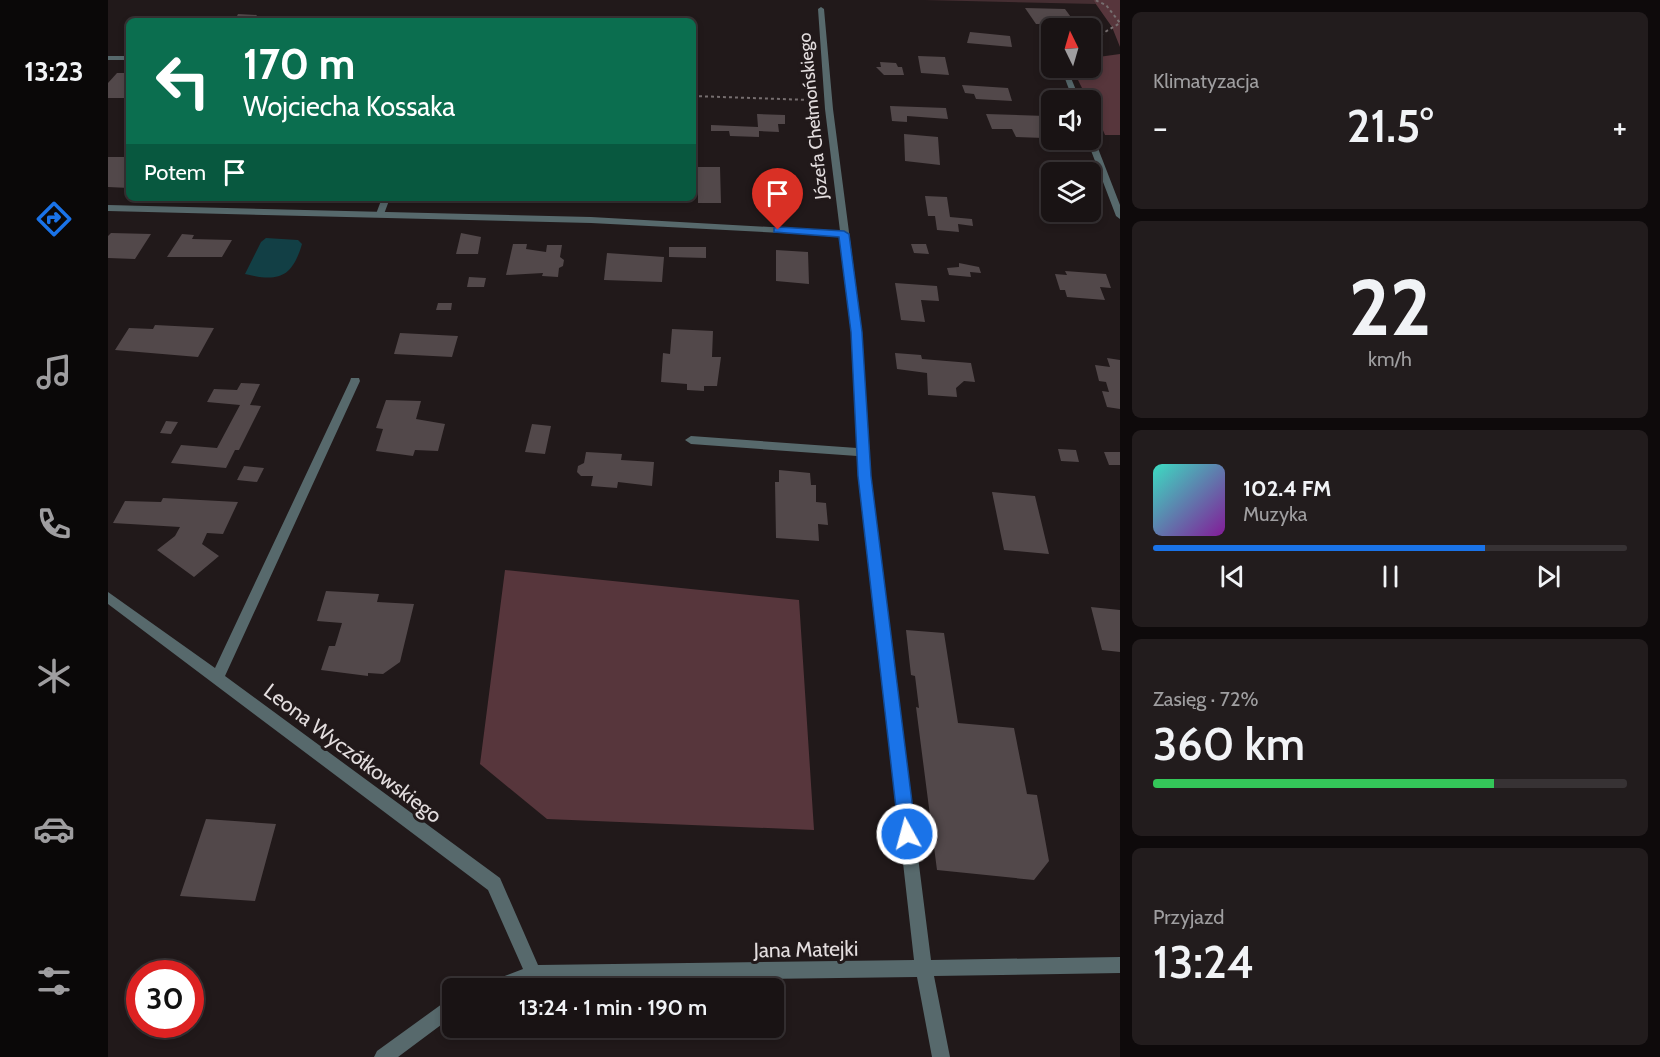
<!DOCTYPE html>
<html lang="pl">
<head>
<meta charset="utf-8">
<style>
  :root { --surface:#191314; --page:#221c1d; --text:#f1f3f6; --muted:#9f9ea0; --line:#373234; --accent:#1a73e8 }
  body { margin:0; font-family:Cabin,sans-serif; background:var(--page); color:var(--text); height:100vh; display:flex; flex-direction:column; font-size:22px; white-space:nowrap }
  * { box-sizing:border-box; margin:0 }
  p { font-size:20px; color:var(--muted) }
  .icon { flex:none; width:33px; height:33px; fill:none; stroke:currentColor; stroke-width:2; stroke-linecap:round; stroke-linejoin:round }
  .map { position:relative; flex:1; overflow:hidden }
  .sheet { display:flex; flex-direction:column; gap:12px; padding:12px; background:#0e0a0b; width:540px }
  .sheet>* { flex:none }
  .banner { position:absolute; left:18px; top:18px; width:570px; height:183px; border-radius:9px; box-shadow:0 3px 9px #0003,0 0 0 2px var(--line); background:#0b6e4f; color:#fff; overflow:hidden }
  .needle { width:39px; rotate:355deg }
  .controls { position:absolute; left:933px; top:18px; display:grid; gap:12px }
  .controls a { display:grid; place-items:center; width:60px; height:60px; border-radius:9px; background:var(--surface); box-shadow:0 3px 9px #0003,0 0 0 2px var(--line); font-size:30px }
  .speed { position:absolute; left:18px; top:960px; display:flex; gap:12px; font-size:30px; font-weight:700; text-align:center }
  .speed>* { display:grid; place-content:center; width:78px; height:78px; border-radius:50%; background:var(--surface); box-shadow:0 3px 9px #0003,0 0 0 2px var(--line); line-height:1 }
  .speed .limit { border:9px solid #d22; background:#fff; color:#111 }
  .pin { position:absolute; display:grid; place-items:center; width:51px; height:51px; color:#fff; margin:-62px -26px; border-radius:50% 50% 50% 0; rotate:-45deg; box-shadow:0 0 6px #0007 }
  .pin .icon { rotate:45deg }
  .me { position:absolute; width:66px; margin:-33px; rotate:353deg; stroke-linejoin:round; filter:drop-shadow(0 0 4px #0008) }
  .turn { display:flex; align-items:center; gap:21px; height:126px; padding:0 18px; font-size:27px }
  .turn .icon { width:78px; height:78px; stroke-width:2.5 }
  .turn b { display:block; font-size:42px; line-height:51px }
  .then { display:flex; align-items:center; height:57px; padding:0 18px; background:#0003; gap:12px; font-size:22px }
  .big { font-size:45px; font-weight:600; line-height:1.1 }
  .sheet .widget { flex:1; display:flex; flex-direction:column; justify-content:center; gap:9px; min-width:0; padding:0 21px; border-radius:9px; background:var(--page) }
  .sheet .dial { align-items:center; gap:0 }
  .dial b { font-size:78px; line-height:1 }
  .song { display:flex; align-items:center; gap:18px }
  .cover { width:72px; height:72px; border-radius:9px; background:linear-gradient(135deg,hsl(170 70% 55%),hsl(290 70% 35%)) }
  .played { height:6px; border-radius:3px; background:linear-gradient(90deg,var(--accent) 70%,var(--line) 70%) }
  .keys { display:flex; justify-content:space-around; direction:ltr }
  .heat { display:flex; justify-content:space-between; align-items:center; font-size:33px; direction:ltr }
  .charge { height:9px; border-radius:4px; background:linear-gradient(90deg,#34c759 72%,var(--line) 0) }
  .trip { position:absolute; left:334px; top:978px; width:342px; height:60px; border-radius:9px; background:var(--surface); box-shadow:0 3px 9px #0003,0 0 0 2px var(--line); font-weight:600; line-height:60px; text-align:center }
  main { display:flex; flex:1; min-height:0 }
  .menu { display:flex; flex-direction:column; width:108px; justify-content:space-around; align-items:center; background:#0a0808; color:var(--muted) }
  .menu .icon { width:42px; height:42px }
  .menu .current { color:var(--accent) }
  .menu b { font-size:27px; color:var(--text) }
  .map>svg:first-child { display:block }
</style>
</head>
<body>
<main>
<nav class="menu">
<b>13:23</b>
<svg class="icon current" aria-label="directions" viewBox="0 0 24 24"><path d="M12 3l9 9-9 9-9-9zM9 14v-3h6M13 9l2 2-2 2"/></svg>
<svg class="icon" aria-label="music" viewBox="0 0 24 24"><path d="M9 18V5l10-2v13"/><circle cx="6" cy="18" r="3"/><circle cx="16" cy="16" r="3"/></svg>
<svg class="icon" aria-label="phone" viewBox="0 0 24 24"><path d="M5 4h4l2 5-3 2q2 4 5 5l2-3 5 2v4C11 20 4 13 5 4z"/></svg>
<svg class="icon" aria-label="climate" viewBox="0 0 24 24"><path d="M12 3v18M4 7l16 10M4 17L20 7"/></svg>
<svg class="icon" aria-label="car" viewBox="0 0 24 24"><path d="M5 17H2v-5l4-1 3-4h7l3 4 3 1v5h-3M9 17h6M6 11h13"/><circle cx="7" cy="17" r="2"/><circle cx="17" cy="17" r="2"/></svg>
<svg class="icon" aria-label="filters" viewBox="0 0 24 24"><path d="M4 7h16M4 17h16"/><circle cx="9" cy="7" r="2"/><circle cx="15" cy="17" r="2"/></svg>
</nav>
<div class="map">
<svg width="1012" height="1057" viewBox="0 0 1012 1057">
  <rect width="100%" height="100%" fill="#21191a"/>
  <!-- green -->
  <path fill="#452e32" d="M816,0H985L988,4Z"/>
  <!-- forest -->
  <path fill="#57363c" d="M985,0H1012V47L1004,27Z
    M1012,54V135H997L982,100H980L964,68H982L983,58Z
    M397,570L691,600L706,830L439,819L372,764Z"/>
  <!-- water -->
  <path fill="#123f45" d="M158,238L190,240L194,244C184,278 170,282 137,274L153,242Z"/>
  <!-- building -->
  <path fill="#52484a" d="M917,8L957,9L968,24H928Z
    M130,14L149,15L145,21H110L113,17L128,18Z
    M862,32L902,36L904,47L859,43Z
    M810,56L837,57L841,75L813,73Z
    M772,62L788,63L790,67H794L796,75H776L768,67H773Z
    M9,73H21V95L19,98H0V83Z
    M854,85L900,88L904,101L868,99L866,94L857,93Z
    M782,106L838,108L840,119L799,116V122L784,121Z
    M649,114L677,115V124H670L671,132L651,131V137L622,136L621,131H603V125L650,127Z
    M878,114L938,116L944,133H933L936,138L908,137L904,129H884Z
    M796,134L830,137L832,165L797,161Z
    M0,157H21V188L0,187Z
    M585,167H612L613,203H590V192H585Z
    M817,196L839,197L842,217L864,219L865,226L850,224L851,232L829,230L827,216H820Z
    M3,233L43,234L27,259L0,258V236Z
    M353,233L373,237L370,254H348Z
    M74,234L86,235L84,239L124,240L114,257H59Z
    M405,244H419L418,249L438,252L439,245H454L452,257L456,260L455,266L451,268L450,277L434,276L435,273L398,275Z
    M803,244H818L821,254L806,253Z
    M561,247H598V258L561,257Z
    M668,250L700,252L701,284L668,281Z
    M499,253L556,257L554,282L496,280Z
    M851,263L871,267L873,273L862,272L863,277L841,275L839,268L851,267Z
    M957,271L998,274L1003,288L992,287L997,300L959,297L957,290H952L947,274L959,275Z
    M361,277L378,278L376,287H359Z
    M787,283L829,286L831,301L813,300L817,322L793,320Z
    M330,303H344L343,310H328Z
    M47,325L106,328L90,357L7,350L21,328L45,329Z
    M564,329L605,331L604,357H613L609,386H596V391L579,390V384L553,382L555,353L562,354Z
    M292,333L350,336L344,357L286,354Z
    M787,353L813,355L814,359L863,363L867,382L856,381L848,388L849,397L820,395L819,373L789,369Z
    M999,358L1012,360V409L999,407L994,391L1001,392L998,382L991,381L987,365L1002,367Z
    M133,383L152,384L142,405L153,406L131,450H127L118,468L63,463L73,445L109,448L132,405L99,402L106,389L129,390Z
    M278,400L313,401L308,419L337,424L330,451L307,450L305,456L268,451L275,429L268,428Z
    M58,421L70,422L63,434L52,433Z
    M424,424L443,426L437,454L417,452Z
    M950,449L968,450L971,462L953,461Z
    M478,452L514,454L513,460L546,462L544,486L510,482L509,488L483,486L485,476H473L469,472L470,466L476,463Z
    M996,452H1012V465H1001Z
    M136,466L156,468L149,482L129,480Z
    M671,470L702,473L703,485H708V502L718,503L720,525L710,524L711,541L668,538L667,482H671Z
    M884,492L927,496L941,554L896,550Z
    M55,498L130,502L115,534L99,533L94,544L111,556L86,577L49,550L67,536L72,527L5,523L17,501L53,502Z
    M218,591L271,594L269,602L306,604L292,662L275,674L260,673V676L213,670L221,646H227L234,623L209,621Z
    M983,607L1012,610V652L994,650Z
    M798,630L836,633L850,723L906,728L919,794L929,795L941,861L926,880L829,870L808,707L811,708L807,676L803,675Z
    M98,819L168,824L147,901L72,896Z"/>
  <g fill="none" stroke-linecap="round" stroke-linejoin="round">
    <!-- path -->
    <path stroke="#766e6f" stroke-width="2" stroke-dasharray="3 3" stroke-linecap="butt" d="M982,41L1012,23L998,5L987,0
      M585,96L702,100"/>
    <!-- service -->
    <path fill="#57696c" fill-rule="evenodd" d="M274,198H282L276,214L272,217L268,214Z"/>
    <!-- minor -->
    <path fill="#57696c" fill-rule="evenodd" d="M713,7L716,9L725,109L754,332L762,476L823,960L1012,957V973L826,976L842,1057H824L809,977L425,982L409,988H379L381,982L415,969L380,890L0,604V592L107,668L242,381L243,378H251L252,381L117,676L392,878L430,965L806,960L749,456L583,444L577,440L583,436L749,448L744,332L733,236L483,223L0,211V205L483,217L732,231L717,109L710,9Z
      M0,56H21V60H0Z
      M953,68H959L972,100H965Z
      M982,136L986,138L1012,205V219L1008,216L979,140H982Z
      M345,996V1016L290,1057H266L269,1051Z"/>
  </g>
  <!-- route -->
  <path fill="#1a73e8" stroke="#114b97" stroke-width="1.5" d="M670,227L736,231L741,234L754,332L763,476L808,834L806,840L799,842L793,840L791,834L750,476L743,332L731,237L666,232V228Z"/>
  <g text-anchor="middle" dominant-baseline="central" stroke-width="6" stroke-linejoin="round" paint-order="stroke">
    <!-- street labels -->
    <g font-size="18" fill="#e3ddde" stroke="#21191a">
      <text transform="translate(705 116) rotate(-96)">Józefa Chełmońskiego</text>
    </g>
    <!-- near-street labels -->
    <g font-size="21" fill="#e3ddde" stroke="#21191a">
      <text transform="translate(245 753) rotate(37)">Leona Wyczółkowskiego</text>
      <text transform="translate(698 949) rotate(-1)">Jana Matejki</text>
    </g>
  </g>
</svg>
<div class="controls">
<a><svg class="needle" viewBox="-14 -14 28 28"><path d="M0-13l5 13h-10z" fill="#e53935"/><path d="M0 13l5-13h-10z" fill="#9f9ea0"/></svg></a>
<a><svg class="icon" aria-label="sound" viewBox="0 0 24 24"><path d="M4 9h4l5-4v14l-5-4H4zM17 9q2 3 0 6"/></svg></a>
<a><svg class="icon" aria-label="layers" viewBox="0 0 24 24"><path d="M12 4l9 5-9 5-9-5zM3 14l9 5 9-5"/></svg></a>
</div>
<div class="speed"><div class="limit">30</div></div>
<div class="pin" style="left:670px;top:230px;background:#d93025"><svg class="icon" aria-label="arrive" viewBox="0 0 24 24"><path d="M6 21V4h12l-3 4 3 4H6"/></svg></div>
<svg class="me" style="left:799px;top:834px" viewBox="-20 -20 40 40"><circle r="17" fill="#1a73e8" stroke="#fff" stroke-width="3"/><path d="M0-11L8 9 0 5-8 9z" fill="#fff"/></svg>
<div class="trip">13:24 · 1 min · 190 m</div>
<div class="banner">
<div class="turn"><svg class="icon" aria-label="left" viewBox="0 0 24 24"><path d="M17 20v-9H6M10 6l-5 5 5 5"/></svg><div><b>170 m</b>Wojciecha Kossaka</div></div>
<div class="then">Potem<svg class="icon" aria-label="arrive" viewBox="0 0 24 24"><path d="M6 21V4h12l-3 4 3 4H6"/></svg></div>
</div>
</div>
<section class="sheet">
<div class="widget"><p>Klimatyzacja</p>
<div class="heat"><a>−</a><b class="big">21.5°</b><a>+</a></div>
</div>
<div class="widget dial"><b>22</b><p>km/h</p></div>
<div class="widget">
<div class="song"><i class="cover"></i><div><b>102.4 FM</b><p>Muzyka</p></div></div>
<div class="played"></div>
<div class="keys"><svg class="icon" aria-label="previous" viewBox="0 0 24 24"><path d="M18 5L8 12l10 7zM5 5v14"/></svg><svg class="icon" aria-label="pause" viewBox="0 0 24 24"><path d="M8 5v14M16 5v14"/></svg><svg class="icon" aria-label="next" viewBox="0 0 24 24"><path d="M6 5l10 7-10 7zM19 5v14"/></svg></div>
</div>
<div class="widget"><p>Zasięg · 72%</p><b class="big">360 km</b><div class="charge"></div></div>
<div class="widget"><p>Przyjazd</p><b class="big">13:24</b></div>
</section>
</main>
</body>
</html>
